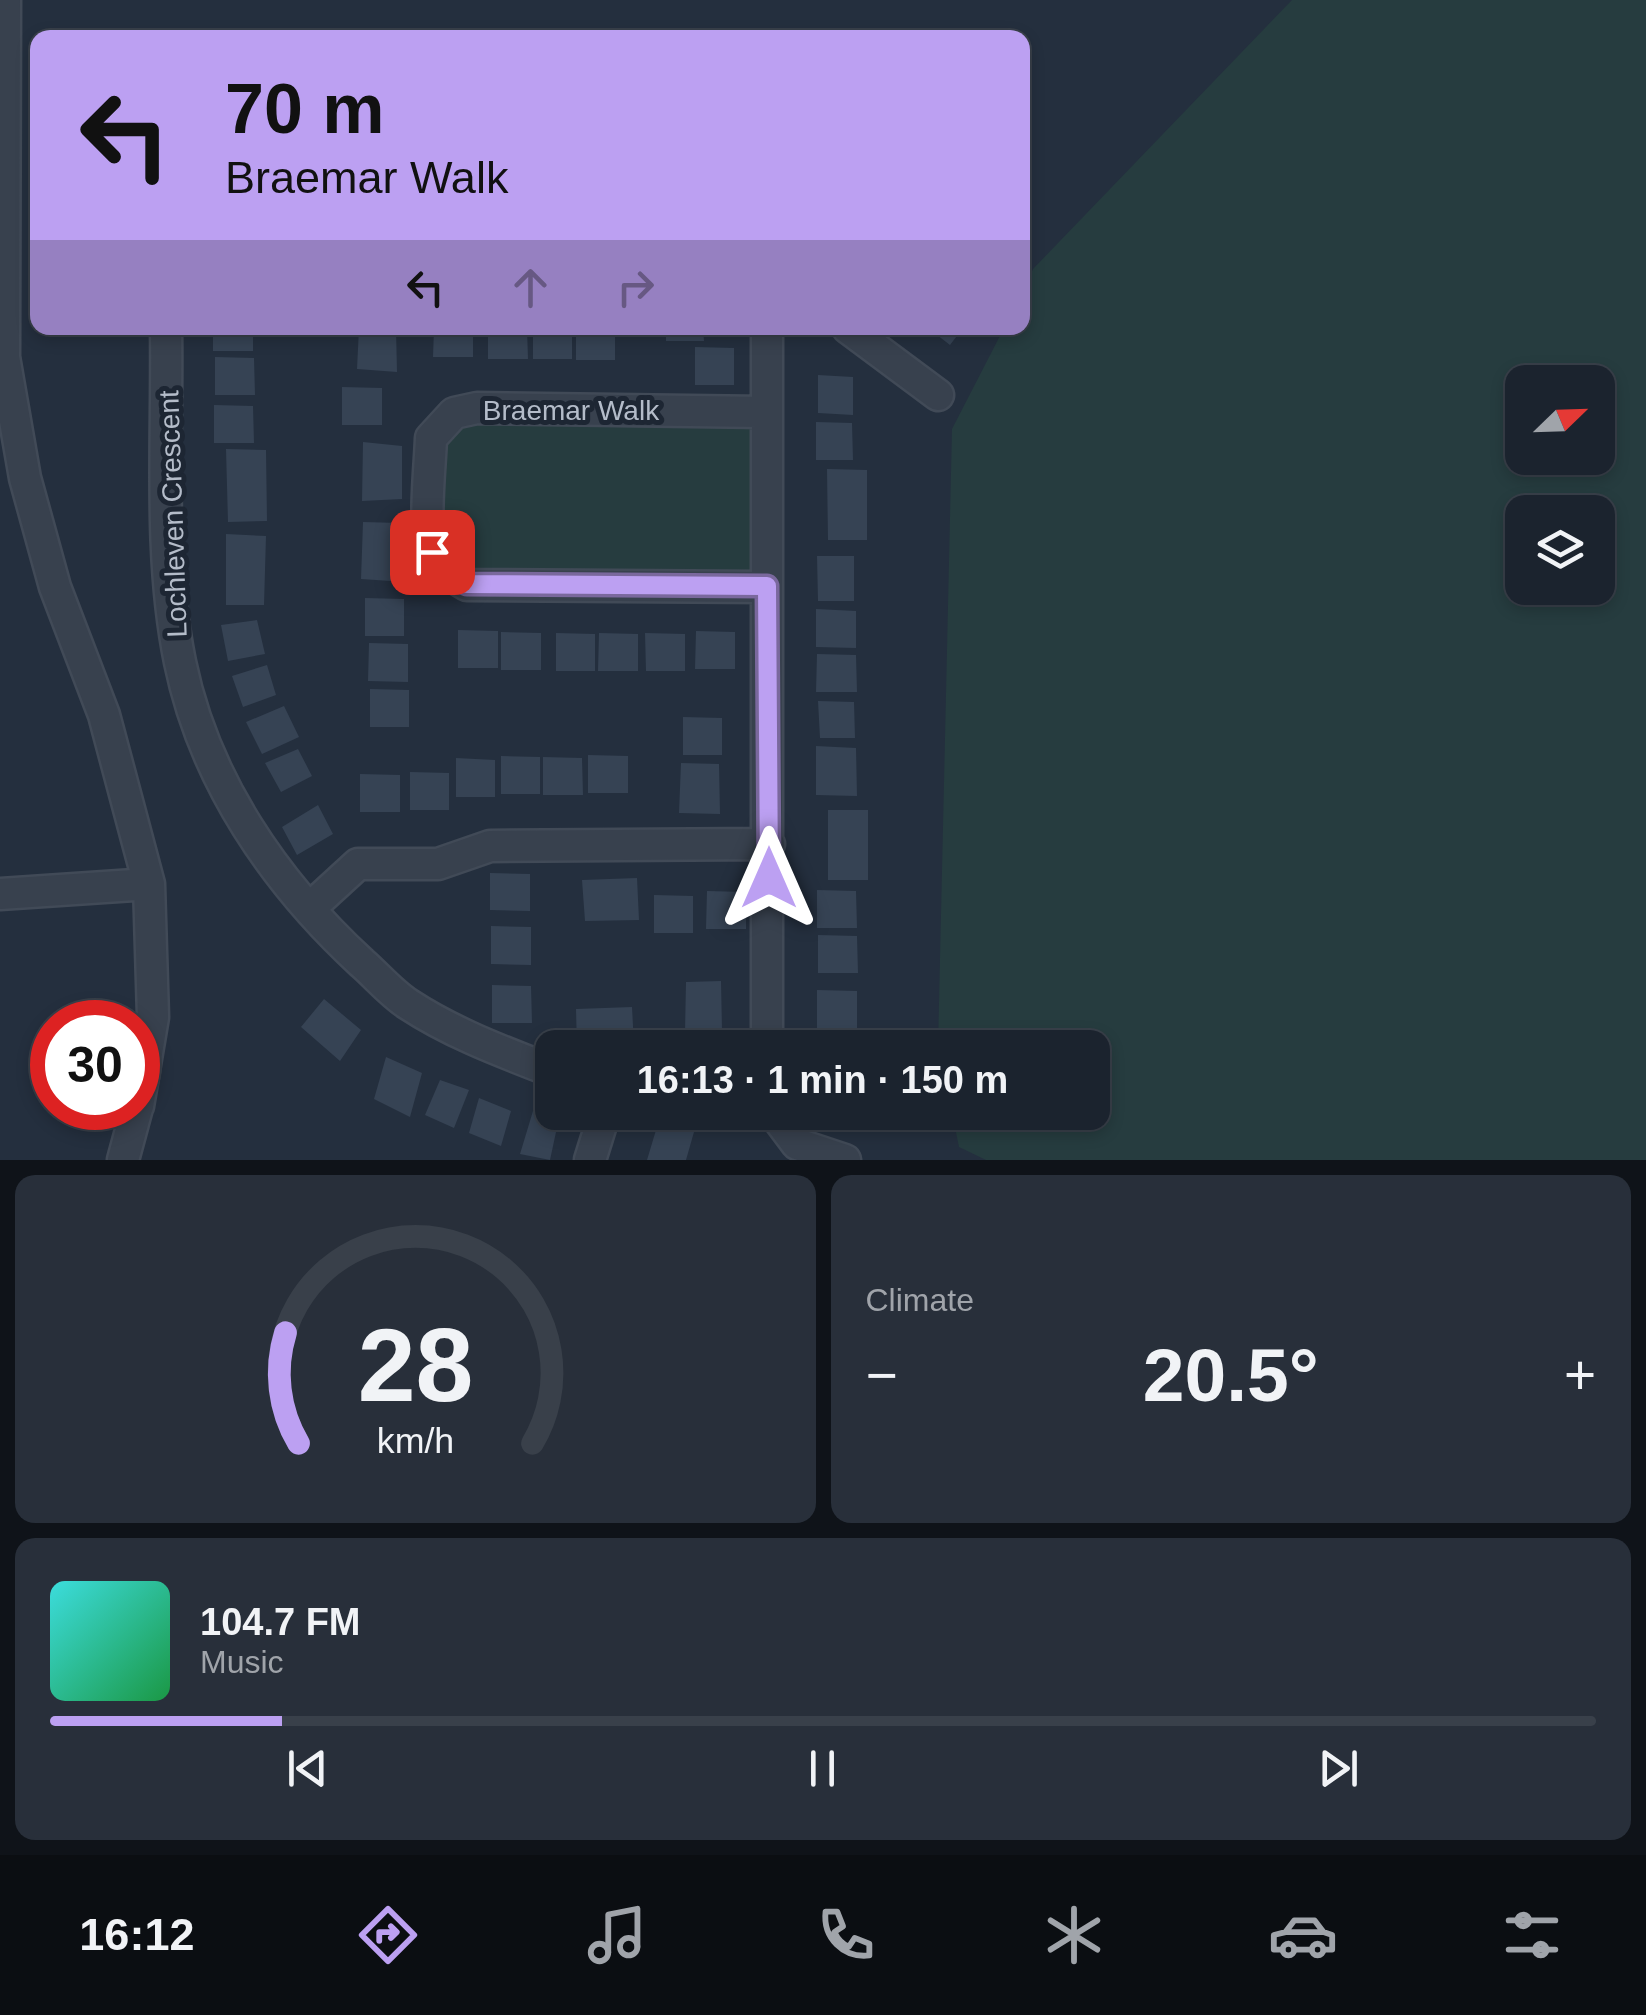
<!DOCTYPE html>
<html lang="en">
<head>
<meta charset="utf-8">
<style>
  :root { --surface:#1b232e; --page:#282f3a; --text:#f1f3f6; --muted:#a0a4aa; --line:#39404a; --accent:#bca0f2 }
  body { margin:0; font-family:Arial,sans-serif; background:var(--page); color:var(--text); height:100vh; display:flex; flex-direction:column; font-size:38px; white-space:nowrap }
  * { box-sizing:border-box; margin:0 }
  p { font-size:32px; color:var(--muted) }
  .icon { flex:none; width:55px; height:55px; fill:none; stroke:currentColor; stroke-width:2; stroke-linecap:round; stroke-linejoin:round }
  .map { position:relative; height:1160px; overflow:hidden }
  .details { display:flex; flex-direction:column; gap:15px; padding:15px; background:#0f1319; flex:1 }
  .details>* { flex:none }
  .guide { position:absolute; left:30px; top:30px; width:1000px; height:305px; border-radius:20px; box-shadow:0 5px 15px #0003,0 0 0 2px var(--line); background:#bca0f2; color:#111; overflow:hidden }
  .needle { width:65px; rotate:67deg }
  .fabs { position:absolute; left:1505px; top:365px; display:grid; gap:20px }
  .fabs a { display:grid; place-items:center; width:110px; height:110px; border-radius:20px; background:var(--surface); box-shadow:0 5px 15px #0003,0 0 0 2px var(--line); font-size:50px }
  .speed { position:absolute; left:30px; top:1000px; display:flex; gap:20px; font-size:50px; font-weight:700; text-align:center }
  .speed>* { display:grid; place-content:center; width:130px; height:130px; border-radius:50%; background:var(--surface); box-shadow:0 5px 15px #0003,0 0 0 2px var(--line); line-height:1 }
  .speed .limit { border:15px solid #d22; background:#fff; color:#111 }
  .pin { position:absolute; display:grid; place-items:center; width:85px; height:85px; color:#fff; margin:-42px; border-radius:20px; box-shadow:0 5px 15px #0006 }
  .me { position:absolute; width:110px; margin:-55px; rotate:0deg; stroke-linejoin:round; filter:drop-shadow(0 0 8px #0008) }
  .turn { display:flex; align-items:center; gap:35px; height:210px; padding:0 30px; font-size:45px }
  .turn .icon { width:130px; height:130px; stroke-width:2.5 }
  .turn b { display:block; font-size:70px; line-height:85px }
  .lanes { display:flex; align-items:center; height:95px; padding:0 30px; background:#0003; justify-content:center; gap:50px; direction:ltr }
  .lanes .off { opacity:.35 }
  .big { font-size:75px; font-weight:600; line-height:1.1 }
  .details .widget { flex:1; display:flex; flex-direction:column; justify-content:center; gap:15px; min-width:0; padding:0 35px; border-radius:20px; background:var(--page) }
  .details .dial { align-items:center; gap:0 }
  .dial svg { height:260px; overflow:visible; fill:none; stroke:var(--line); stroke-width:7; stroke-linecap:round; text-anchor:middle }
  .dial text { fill:var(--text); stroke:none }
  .song { display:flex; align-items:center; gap:30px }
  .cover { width:120px; height:120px; border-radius:15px; background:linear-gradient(135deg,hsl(180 70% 55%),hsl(140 70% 35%)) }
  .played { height:10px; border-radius:5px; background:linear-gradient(90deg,var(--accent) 15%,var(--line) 15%) }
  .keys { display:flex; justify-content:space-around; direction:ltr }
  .heat { display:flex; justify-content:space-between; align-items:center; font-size:55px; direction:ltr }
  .details .tiles { flex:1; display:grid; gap:15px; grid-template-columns:1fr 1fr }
  .widget:last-child { grid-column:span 2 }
  .trip { position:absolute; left:535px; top:1030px; width:575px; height:100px; border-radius:20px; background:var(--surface); box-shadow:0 5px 15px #0003,0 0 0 2px var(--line); font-weight:600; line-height:100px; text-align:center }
  .tabs { display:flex; height:160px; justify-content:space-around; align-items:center; background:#0b0e12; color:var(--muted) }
  .tabs .icon { width:70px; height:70px }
  .tabs .selected { color:var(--accent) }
  .tabs b { font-size:45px; color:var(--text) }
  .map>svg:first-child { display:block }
</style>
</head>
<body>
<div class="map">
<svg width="1646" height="1160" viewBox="0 0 1646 1160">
  <rect width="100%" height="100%" fill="#242f3e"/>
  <!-- green -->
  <path fill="#263c3f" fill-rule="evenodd" d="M1292,0H1646V1160H986L959,1147L952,1113L1092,1112V1048L938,1047L952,429L1004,328H1022L1023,290L1033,269ZM1522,382H1598V458H1522ZM1598,512V588H1522V512Z
    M454,413L762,415L767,587L467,585L432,552L431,438Z"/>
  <!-- building -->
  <path fill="#364354" d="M213,328H253V351H213Z
    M359,328H396L397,372L357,369Z
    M434,328H473V357H433Z
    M488,328H527L528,359H488Z
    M533,328H572V359H533Z
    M576,328H615V360H576Z
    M666,328H703L704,341H666Z
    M928,328H963L950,345Z
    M695,347L734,348V385H695Z
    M215,357L254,358L255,395H215Z
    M818,375L853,377V415L818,413Z
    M342,387L382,388V425H342Z
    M214,405L253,406L254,443H214Z
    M816,422L852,423L853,460H816Z
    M363,442L402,446V499L362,501Z
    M226,449L266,450L267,521L228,522Z
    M827,469L867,470V540H828Z
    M363,522L400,523L405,582L361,579Z
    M226,534L266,536L264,605H226Z
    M817,556H854V601H818Z
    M365,598L404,599V636H365Z
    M816,609L856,611V648L816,647Z
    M257,620L265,654L228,661L221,625Z
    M458,630L498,631V668H458Z
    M696,631L735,632V669H695Z
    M501,632L541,633V670H501Z
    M556,633L595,634V671H556Z
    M599,633L638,634V671H598Z
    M645,633L685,634V671H646Z
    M369,643L408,644V682L368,681Z
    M817,654L856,655L857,692H816Z
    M267,665L276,695L243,707L232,676Z
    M370,689L409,690V727H370Z
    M818,701L854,702L855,738H820Z
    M284,706L299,737L262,754L246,722Z
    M683,717L722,718V755H683Z
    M816,746L856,748L857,796L816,795Z
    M298,749L312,776L281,792L265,763Z
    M588,755L628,756V793H588Z
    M501,756L540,757V794H501Z
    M543,757L582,758L583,795H543Z
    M456,758L495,760V797H456Z
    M681,763L719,764L720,814L679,813Z
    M410,772L449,773V810H410Z
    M360,774L400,775V812H360Z
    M318,805L333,834L297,855L282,827Z
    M828,810H868V880H828Z
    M490,873L530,874V911L490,910Z
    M637,878L639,920L585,921L582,880Z
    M817,890L856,891L857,928H817Z
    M707,891L746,892V929H706Z
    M654,895L693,896V933H654Z
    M491,926L531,927V965L491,964Z
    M818,935L857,936L858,973H818Z
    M721,981L722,1030L685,1032L686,982Z
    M492,985L531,986L532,1023H492Z
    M817,990L857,991V1029L817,1028Z
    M324,999L361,1030L340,1061L301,1027Z
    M632,1007L634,1045L577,1048L576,1009Z
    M821,1037L861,1038V1048H822Z
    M386,1057L422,1073L410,1117L374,1099Z
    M440,1080L469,1090L454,1128L425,1115Z
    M479,1098L511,1111L501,1146L469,1133Z
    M533,1111L559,1118L550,1160L520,1154Z
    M824,1112H865V1120L823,1119Z
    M659,1120L694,1132L686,1160H647Z"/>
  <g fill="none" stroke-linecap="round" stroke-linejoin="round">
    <defs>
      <path id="minor" d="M5,0L4,357L25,478L55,587L104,715L149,884L153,1017L138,1106
        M166,328C168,437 158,554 180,662C204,780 275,883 362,963C377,976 391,993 408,1004C452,1033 503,1052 552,1071
        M848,328L938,395
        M766,412L477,408L454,413L431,438C430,468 423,525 432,552C437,568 453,577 467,585L767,587
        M0,894L149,884
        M310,908L358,864H438L490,846L769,844
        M767,1048V328
        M773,1112L797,1144L845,1160
        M123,1160L137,1108
        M590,1160L605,1112"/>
    </defs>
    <!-- minor casing -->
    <use href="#minor" stroke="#414a57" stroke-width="35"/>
    <!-- minor -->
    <use href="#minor" stroke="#38414e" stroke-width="30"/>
  </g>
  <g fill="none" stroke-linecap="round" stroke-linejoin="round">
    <defs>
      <path id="route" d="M432,552L447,574L467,584L767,586L769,878"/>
    </defs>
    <!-- route casing -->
    <use href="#route" stroke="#7a689d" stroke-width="25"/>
    <!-- route -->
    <use href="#route" stroke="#bca0f2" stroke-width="18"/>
  </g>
  <g text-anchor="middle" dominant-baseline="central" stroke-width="10" stroke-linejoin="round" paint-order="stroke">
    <!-- street labels -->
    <g font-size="28" fill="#b4bcc9" stroke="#1d2633">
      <text x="571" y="410">Braemar Walk</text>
      <text transform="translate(173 514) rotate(-92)">Lochleven Crescent</text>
    </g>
  </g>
</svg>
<div class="fabs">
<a><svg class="needle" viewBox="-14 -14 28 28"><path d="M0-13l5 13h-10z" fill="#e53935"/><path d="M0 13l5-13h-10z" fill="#a0a4aa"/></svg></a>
<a><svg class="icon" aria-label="layers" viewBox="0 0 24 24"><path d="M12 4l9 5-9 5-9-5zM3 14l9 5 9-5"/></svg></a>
</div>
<div class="speed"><div class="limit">30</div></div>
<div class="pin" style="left:432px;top:552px;background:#d93025"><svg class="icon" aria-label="arrive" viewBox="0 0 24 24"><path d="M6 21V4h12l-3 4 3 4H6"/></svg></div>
<svg class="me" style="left:769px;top:878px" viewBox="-20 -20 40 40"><path d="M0-17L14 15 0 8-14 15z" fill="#bca0f2" stroke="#fff" stroke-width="4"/></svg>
<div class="trip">16:13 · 1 min · 150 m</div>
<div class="guide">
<div class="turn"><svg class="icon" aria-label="left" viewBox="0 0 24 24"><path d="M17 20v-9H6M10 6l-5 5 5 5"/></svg><div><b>70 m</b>Braemar Walk</div></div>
<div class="lanes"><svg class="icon" aria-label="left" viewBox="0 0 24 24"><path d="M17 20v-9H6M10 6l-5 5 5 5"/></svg><svg class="icon off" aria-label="ahead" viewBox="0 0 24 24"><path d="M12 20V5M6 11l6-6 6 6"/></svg><svg class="icon off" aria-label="right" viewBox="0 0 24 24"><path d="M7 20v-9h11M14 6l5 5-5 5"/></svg></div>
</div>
</div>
<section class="details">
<div class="tiles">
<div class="widget dial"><svg viewBox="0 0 100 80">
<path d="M14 69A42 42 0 1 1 86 69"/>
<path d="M14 69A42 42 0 0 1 10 35" stroke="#bca0f2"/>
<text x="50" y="56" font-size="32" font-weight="700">28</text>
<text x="50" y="72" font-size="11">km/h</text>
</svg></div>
<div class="widget"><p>Climate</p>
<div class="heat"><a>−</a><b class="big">20.5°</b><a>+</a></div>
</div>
<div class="widget">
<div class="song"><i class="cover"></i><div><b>104.7 FM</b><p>Music</p></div></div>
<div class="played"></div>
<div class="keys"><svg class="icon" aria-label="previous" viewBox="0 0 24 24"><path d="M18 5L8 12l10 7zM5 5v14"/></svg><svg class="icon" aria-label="pause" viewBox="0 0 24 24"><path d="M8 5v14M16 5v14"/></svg><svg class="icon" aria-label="next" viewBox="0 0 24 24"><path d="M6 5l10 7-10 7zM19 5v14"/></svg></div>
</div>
</div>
</section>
<nav class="tabs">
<b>16:12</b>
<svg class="icon selected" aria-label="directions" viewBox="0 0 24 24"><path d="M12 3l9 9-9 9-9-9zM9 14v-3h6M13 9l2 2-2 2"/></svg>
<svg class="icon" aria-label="music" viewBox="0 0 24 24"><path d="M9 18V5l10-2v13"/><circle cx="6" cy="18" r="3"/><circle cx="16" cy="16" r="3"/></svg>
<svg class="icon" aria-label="phone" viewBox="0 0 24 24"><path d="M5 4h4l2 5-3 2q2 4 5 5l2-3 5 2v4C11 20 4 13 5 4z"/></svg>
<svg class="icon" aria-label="climate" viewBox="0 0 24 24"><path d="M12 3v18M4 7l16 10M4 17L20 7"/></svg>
<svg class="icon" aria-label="car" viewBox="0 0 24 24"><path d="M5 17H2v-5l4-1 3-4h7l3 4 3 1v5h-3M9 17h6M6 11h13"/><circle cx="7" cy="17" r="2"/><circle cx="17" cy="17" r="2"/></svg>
<svg class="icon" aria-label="filters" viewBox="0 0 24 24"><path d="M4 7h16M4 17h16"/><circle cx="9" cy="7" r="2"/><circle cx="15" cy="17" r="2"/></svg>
</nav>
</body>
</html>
